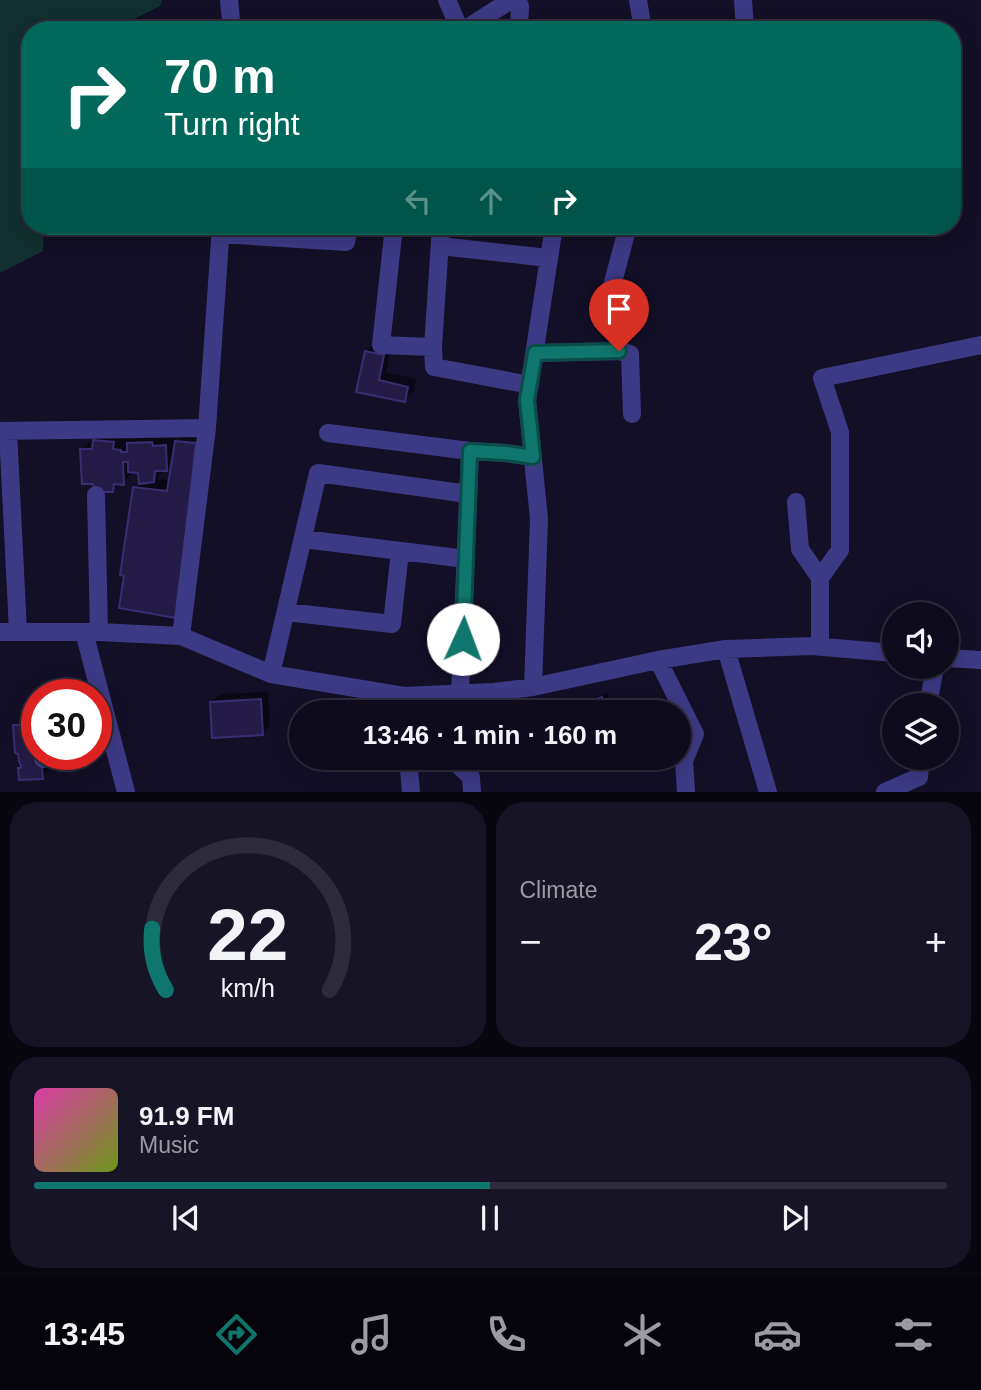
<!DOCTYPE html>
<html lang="en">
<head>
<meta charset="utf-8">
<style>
  :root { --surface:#0e0b1c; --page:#171425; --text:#f1f3f6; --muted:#9b9ba3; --line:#2e2b3b; --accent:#0f766e }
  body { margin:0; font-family:Arial,sans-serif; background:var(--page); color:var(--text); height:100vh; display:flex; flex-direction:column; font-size:26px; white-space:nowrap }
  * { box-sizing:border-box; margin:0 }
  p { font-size:23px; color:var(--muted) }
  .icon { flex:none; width:38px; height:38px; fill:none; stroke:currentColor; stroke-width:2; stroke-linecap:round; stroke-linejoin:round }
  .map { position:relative; height:792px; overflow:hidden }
  .side { display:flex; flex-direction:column; gap:10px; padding:10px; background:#08060f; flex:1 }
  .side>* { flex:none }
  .banner { position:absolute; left:21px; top:21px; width:940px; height:214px; border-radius:28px; box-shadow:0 4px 18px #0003,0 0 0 2px var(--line); background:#00695c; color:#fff; overflow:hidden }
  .fabs { position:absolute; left:882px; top:602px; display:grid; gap:14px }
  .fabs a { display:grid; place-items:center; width:77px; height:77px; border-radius:50%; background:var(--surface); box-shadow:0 4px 18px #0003,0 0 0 2px var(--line); font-size:35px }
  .speed { position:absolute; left:21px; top:679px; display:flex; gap:14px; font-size:35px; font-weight:700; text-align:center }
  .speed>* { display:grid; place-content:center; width:91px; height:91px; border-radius:50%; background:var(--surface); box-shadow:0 4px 18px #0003,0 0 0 2px var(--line); line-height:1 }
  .speed .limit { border:10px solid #d22; background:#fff; color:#111 }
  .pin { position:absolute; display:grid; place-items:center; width:60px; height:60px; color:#fff; margin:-72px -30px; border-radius:50% 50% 50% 0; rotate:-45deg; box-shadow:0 0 7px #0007 }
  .pin .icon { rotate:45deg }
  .me { position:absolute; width:77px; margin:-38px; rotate:2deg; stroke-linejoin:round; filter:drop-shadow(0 0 5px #0008) }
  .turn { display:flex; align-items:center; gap:24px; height:147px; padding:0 28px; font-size:32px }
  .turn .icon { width:91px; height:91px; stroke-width:2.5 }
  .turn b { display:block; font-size:49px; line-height:60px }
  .lanes { display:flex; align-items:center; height:66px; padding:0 28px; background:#0003; justify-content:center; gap:35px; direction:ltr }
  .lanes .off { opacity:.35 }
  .big { font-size:52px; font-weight:700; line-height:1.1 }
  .side .card { flex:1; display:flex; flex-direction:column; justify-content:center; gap:10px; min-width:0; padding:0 24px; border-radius:28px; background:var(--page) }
  .side .dial { align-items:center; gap:0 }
  .dial svg { height:182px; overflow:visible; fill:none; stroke:var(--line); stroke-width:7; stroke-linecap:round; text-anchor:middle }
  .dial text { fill:var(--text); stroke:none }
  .song { display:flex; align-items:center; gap:21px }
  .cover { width:84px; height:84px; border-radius:10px; background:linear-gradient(135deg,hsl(320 70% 55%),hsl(80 70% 35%)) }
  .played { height:7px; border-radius:4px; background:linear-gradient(90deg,var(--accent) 50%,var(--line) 50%) }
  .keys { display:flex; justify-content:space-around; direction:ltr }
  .heat { display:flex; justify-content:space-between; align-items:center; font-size:38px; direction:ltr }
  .side .tiles { flex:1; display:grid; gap:10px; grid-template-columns:1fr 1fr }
  .card:last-child { grid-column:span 2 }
  .trip { position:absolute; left:289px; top:700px; width:402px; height:70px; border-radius:35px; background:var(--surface); box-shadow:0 4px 18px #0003,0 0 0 2px var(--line); font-weight:700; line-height:70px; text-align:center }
  .dock { display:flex; height:112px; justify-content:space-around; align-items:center; background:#06040b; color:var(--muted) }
  .dock .icon { width:49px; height:49px }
  .dock .current { color:var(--accent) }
  .dock b { font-size:32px; color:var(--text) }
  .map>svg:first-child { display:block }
</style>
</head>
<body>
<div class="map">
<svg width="981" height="792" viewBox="0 0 981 792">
  <rect width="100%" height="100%" fill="#130f26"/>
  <!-- green -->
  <path fill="#12302f" d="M0,0H162L160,6L113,30H30V226H44L43,251L0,273Z"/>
  <!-- shadow -->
  <path fill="#0007" fill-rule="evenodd" d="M374,344L391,348L386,372L416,379L413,392L405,400L358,390L366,352Z
    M105,430L124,431L123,438L133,439L140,432L176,435V441L187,431L206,433L186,606L135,488L141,482L140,471L134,472L123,483H120L112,491L82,449L93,439H97ZM173,462L170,480L156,479L165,469Z
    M268,692L270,725L262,733L211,702L220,694Z
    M607,693L610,701L607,704L609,712H579L577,707L582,702Z
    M106,714L108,731L100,739H96V715Z
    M37,717V754H49L51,769L42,778L20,768L23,765L15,726L23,718Z"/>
  <!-- building -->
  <path fill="#241b47" stroke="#3b2d73" stroke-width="2" d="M365,351L384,355L379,380L408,387L405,402L356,392Z
    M93,440L114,442L113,449L121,450V452H127V443L152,442L153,446L166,445L167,471H155L154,482L139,484L138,473L128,472V462H123L124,485L114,484L113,492H95L93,484H82L80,449H92Z
    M175,441L196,443L176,618L119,608L124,576L120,575L133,487L167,491Z
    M602,697L606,708L603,709L604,712H577L575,707Z
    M261,699L263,735L212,738L210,702Z
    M96,721H98L101,740L96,741Z
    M37,724V754H41L43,779L19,780L18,768H21V766L19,761L18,754L15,753L13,725Z"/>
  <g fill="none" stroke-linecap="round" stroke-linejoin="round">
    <!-- minor -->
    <path stroke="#3d3a85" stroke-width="18" d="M229,0L232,30
      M447,0L460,30
      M517,0L520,6L519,30
      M638,0L643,30
      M743,0L745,30
      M464,30L511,0
      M394,226L381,345L433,347L441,226
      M220,234L346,242L349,226
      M440,246L548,258
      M433,347L434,367L530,385
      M619,351L612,286L628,226
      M535,353L619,351L630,354L632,414
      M0,431L207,428
      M8,431L18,631
      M328,433L470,451L506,453L533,457
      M96,495L99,632
      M796,502L800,549L820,578
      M303,539L466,559
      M286,612L392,624L400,551
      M0,632H99L181,636L271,674L404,696L494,692L533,687L658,660L726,649L812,646L894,653
      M84,632L126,792
      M181,636L207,428L221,226
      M820,647V578L840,550V432L822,378L981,345
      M726,649L768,792
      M947,658L981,660
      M658,660L695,734L684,761L686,792
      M271,674L318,473L468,494
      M533,687L539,519L527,400L554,226
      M460,693L470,451
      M444,695L447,712
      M928,705L935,667
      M408,758L411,792
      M454,758L455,762L471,777L472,792
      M43,759L72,754
      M885,792L919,777L921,758"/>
  </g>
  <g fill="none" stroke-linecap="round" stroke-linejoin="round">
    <defs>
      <path id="route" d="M463,639L470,451L506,453L533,457L527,400L535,353L619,351"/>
    </defs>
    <!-- route casing -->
    <use href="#route" stroke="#0a4d48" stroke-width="18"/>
    <!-- route -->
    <use href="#route" stroke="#0f766e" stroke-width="12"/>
  </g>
</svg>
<div class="fabs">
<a><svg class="icon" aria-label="sound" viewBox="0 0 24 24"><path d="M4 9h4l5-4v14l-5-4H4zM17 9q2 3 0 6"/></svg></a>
<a><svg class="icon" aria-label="layers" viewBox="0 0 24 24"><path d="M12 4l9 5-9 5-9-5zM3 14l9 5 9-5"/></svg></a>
</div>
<div class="speed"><div class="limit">30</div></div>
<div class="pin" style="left:619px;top:351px;background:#d93025"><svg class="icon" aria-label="arrive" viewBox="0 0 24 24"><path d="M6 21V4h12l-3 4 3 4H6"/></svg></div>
<svg class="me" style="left:463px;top:639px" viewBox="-20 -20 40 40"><circle r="19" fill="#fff"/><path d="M0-13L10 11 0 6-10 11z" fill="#0f766e"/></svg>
<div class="trip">13:46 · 1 min · 160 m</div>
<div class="banner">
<div class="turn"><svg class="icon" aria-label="right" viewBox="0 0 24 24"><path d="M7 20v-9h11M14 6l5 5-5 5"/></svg><div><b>70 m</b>Turn right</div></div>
<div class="lanes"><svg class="icon off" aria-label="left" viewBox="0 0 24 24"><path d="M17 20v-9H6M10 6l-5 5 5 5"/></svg><svg class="icon off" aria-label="ahead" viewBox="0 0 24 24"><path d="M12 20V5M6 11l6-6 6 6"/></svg><svg class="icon" aria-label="right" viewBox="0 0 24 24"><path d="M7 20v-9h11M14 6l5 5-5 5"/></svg></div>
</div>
</div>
<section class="side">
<div class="tiles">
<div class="card dial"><svg viewBox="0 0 100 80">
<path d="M14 69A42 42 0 1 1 86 69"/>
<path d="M14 69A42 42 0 0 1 8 42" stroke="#0f766e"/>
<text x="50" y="56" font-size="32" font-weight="700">22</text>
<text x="50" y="72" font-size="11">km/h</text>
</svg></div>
<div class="card"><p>Climate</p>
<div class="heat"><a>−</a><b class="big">23°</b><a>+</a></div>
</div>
<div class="card">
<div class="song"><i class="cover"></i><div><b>91.9 FM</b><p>Music</p></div></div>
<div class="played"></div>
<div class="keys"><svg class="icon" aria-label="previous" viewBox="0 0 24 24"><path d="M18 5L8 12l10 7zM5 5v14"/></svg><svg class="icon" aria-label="pause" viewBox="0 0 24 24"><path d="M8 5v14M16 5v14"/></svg><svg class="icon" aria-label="next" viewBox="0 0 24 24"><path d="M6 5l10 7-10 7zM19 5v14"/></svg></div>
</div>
</div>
</section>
<nav class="dock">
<b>13:45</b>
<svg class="icon current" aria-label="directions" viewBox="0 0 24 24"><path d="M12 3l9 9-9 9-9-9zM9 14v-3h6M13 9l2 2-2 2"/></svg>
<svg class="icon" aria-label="music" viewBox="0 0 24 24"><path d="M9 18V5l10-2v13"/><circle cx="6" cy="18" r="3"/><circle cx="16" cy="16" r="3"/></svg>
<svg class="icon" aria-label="phone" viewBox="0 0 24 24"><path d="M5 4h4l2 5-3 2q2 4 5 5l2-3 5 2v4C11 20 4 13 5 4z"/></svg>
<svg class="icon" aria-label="climate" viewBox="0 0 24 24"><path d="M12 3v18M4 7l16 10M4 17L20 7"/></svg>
<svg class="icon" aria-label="car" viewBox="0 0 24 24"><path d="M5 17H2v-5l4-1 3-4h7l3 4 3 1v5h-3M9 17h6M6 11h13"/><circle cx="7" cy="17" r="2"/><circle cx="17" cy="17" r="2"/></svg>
<svg class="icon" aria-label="filters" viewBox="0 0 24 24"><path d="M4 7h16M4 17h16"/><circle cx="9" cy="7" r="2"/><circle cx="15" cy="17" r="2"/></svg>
</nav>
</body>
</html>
